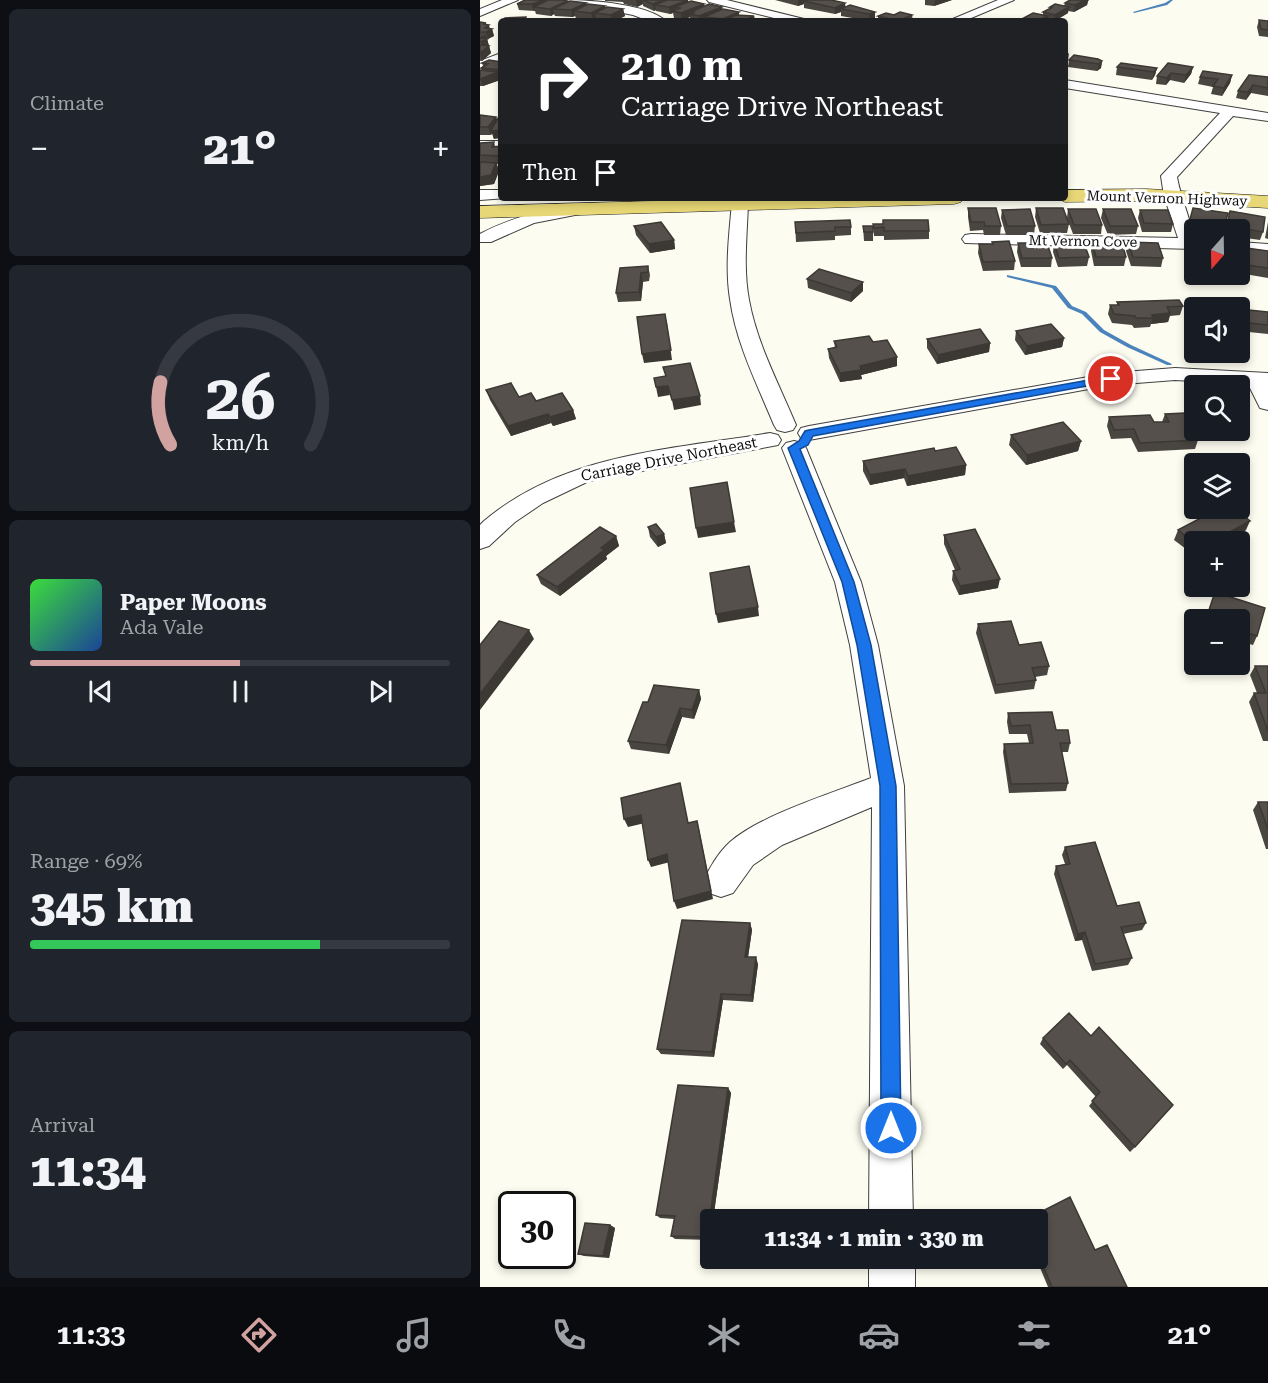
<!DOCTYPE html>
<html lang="en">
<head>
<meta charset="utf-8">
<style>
  :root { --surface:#171b24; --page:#20242c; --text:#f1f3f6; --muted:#9ea1a6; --line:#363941; --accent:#d2a2a0 }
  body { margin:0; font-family:"Roboto Serif",serif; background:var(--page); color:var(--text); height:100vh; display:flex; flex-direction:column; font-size:22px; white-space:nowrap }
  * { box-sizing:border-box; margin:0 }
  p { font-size:20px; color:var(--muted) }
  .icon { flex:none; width:33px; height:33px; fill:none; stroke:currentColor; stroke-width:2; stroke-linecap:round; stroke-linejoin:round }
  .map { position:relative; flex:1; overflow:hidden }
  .drawer { display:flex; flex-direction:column; gap:9px; padding:9px; background:#0d0f14; width:480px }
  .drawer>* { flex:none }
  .hud { position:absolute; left:18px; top:18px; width:570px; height:183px; border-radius:6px; box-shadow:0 3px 9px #0003; background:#202124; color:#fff; overflow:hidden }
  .needle { width:39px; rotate:200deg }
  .tools { position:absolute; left:704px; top:219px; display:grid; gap:12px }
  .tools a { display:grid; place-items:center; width:66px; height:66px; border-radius:6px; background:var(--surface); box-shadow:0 3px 9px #0003; font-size:30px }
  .speed { position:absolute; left:18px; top:1191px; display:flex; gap:12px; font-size:30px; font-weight:700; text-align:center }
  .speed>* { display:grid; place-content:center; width:78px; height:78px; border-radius:50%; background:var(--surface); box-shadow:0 3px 9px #0003; line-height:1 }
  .speed .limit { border:3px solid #111; border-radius:9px; background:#fff; color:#111 }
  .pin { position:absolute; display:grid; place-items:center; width:51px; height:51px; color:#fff; margin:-26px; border:3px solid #fff; border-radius:50%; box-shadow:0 2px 6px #0007 }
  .me { position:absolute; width:66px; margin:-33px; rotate:0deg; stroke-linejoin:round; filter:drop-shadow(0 0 4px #0008) }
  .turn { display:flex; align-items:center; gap:21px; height:126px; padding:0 24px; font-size:27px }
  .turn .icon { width:78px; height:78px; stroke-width:2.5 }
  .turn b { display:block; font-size:42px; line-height:51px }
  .then { display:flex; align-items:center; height:57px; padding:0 24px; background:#0003; gap:12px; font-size:22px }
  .big { font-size:45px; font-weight:800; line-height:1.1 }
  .drawer .widget { flex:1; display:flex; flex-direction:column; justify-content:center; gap:9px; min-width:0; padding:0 21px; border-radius:9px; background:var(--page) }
  .drawer .dial { align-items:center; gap:0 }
  .dial svg { height:156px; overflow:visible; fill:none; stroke:var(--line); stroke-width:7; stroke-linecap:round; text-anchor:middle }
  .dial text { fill:var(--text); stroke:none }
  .song { display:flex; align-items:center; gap:18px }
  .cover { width:72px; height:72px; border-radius:9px; background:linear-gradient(135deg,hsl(120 70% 55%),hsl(220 70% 35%)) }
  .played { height:6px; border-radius:3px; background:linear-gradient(90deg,var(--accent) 50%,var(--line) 50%) }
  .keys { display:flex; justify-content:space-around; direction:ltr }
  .heat { display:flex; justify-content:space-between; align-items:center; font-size:33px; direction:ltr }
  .charge { height:9px; border-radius:4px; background:linear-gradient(90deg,#34c759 69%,var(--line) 0) }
  .trip { position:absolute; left:220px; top:1209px; width:348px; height:60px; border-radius:6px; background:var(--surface); box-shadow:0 3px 9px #0003; font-weight:800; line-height:60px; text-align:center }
  .tab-bar { display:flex; height:96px; justify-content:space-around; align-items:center; background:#090b0e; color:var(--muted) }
  .tab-bar .icon { width:42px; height:42px }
  .tab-bar .selected { color:var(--accent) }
  .tab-bar b { font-size:27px; color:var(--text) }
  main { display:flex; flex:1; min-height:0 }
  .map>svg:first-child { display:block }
</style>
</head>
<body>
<main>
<section class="drawer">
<div class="widget"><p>Climate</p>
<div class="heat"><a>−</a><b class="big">21°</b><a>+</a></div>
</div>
<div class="widget dial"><svg viewBox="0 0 100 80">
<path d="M14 69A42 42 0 1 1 86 69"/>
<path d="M14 69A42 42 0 0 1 9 37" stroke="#d2a2a0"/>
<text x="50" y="56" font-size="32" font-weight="700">26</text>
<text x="50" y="72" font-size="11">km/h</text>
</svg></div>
<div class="widget">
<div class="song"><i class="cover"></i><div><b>Paper Moons</b><p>Ada Vale</p></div></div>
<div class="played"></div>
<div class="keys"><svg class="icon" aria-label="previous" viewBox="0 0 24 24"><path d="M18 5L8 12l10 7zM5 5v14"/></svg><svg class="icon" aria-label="pause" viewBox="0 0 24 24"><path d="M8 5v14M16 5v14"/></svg><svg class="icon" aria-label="next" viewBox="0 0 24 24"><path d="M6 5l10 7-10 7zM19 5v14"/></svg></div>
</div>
<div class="widget"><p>Range · 69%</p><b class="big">345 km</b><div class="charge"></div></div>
<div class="widget"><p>Arrival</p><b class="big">11:34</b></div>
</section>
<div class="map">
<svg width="788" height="1287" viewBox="0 0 788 1287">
  <rect width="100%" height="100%" fill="#fdfcf0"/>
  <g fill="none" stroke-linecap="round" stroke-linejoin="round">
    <!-- stream -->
    <path fill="#4b83bc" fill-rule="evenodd" d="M690,0H693L687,5L654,13L653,12L685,3Z
      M527,275L576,286L592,306L606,312L624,330L651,345L692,364L691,365H687L647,347L620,332L602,314L588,308L572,288L527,277Z"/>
    <defs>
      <path id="minor" d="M22,0H38L0,16V9Z
        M86,0C112,0 167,4 186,21H169L153,15L92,3Z
        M227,0H247L324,19L326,21H306L229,2Z
        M518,0H534L484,21H468Z
        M21,53V62L0,70V61Z
        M585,80L788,113V121L753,116L697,177C701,201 714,224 714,249L485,243L482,239L485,235L491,234L698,238L684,196L681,176L740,113L585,88Z
        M0,141H21V149H0Z
        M0,190H21V198H27L0,200Z
        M260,198L268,203C267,235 263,268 269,300C277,344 299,384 316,425L313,430L305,432L297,430L294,425C277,384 256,343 250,299C245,268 249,235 252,203Z
        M94,205L102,210L100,214L54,223L11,242H0V234C30,218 61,210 94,205Z
        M759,242L788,244V254L759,252Z
        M695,368L788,373V410L780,408L768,384L695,380L631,385L329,440L321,438L318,433L321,428L329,426L631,373Z
        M290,433L298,435L301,440L298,445L109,481L63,503L35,522L9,546L0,549V525L4,521C85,453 189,450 290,433Z
        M314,441L322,443L326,448L381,582L398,645L424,786L433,1220H389L392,807L302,845L273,865L253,893L241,897L229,893L224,881C229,868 239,852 250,842C281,815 350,794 391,778L370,645L355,582L302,448L306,443Z
        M389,1258H435V1287H389Z"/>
      <path id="major" d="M667,189L788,196V208L667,201L585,202L577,198H585V190Z
        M279,198H483L481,202L474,204L0,218V206Z"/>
    </defs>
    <!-- minor casing -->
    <use href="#minor" stroke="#404040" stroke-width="2"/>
    <!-- major casing -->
    <use href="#major" stroke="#1e1e1e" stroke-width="1"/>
    <!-- minor -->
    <use href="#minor" fill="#fff" fill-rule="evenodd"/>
    <!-- major -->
    <use href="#major" fill="#e7d776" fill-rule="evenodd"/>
  </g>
  <!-- wall -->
  <path fill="#494540" d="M125,0H208V2L224,6L259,12V15L274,16L275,21H211L210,17L202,20L194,18L193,13L190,14L176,11V10L174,11L163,6V4L157,7L144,4L143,2L125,1Z
    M295,0H351L365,7L395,12V18L389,21L361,16V12L355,14L324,8V4L318,6Z
    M445,0H472L454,6L445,5Z
    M590,0H609L608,1L607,5L594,12L588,11V13L575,21L567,20V21H541L542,19L563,15V12L570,9V7L584,6L585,3Z
    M87,2L106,3L107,4L125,6V8L143,9L145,16L135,21L117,20L116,18L113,20L96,18L95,16L92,17L75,16L74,14L71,16L56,14L55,11L39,10L37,4Z
    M414,15H432L433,21H398V16Z
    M779,20L788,21V37L779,36L777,27Z
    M0,22L7,25L10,29H12L14,36L7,39L11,53L2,61L0,60Z
    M589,60L622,61L621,68L617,71L588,67Z
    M21,62V77H19L20,80L3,86H0V70H2L1,68L3,66L2,63Z
    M637,67L677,68L675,75L672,80L636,75Z
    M713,67L711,74L704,83L690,80L686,85L676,84L677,76Z
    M752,75L750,83L742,96L731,94L733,87L718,84L720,77Z
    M788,77V96L771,93L766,100L756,98L758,91Z
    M0,115L16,117L17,120L14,139L12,133L11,135H0Z
    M14,142L15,146H21V164H17L19,171L14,184L0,186V143Z
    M488,208L521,226L520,235H504L503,230L490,231L488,217Z
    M556,208L589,224L587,233H560L555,217Z
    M713,208L748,213L744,230H714V232L707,231Z
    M588,209L622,225L621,234H593L587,218Z
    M623,209L658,226L656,234L628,235L621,218Z
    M522,210L555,226L554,235H526L521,218Z
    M660,210L693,224L691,232H662L658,218Z
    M750,211L783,232L780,240L759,237V230H745Z
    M315,222L371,227V235L355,236V240L316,242Z
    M788,222V239L785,238Z
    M393,224L449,231V239L404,240V236H394Z
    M154,226L194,240L195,249L170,253L156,235Z
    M383,226L393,232V241H384Z
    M710,241L714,242V268L704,266Z
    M512,242L535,261L534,270L503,271L498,253L499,244H512Z
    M612,242L646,257L644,266H614L611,251Z
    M648,242L683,258L681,267L651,266L646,251Z
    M538,243L572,258L571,267H541L537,252Z
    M574,243L609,257L607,266L578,267L573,252Z
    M759,247L788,251V278L759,273Z
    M168,266L170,275L169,281L163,282L161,301L138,302L136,293Z
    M327,279L383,282V291L371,302L328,288Z
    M637,302L703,306L700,315L690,316L688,322L671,324L670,327L654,328L652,325L632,323L628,314L630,305H637Z
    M759,309L788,312V334L759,331Z
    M536,331L584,338L582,347L545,355L535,340Z
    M447,339L510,343L509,352L457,364L447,348Z
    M354,341L393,342L417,357V366L381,375L382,379L360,382L349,358L348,349L355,348Z
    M6,390L93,410L96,419L73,426L71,423L31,436L10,400Z
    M685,414L718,440L715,449L658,452L651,438L631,439L627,426L629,417L674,422H682Z
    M531,435L601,441L598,451L546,465L529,445Z
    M455,451L486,465L485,475L427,486L424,478L390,485L383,471V461Z
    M168,527L184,534L186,543L178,547L170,537Z
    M698,530H766L745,542H714V555L694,540Z
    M464,535L518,588L479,595L472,580L473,571L475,570L464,544Z
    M136,536L139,546L126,556L127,559L80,596L61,584L57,575Z
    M735,592L777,636L773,645L759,641V620H725Z
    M498,624L539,645L569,666L567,675L555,677L556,680L554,689L515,694L496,633Z
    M775,666H788V741H783L769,702L774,693H777L770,675Z
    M219,690L221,699L214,719L202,717L189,754L151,749L148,741L168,702Z
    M528,713L576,730L590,743L588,752H582L588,783L586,791L529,793L523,752L524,744L549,743L547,734H529L527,722Z
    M778,802H788V849H786L773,810Z
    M585,847L637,906L666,923L662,930L643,934L652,958L648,965L612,971L602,940L595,941L574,874L576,866L585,864L582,855Z
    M270,923L272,930L268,957L278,964L273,1002L243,1000L234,1057L181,1054L177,1049Z
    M589,1013L655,1147L650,1152L609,1106L616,1097L587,1065L583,1069L560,1044L563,1038Z
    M248,1088L251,1093L233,1220H231L230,1240L195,1239L191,1236L194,1219L180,1218L176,1215Z
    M558,1220L615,1250L647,1287H568L556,1258H558Z
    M130,1225L135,1228L129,1258L104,1256L98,1254Z"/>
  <!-- shaded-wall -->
  <path fill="#3c3834" d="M64,0H68L54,7L55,11H54L52,4Z
    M156,0H162L163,4L157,7Z
    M183,0H193L175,5L176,10L174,11L173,4Z
    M208,0L209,7H195L196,12L193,11V13L190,14L189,7Z
    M318,0H328L324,1V4L318,6Z
    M455,0H472L454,6Z
    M605,0H609L608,1L607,5L594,12L595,5Z
    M87,1L88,7L73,9L74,14L71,16L70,9Z
    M106,3L108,9L94,11L95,16L92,17L91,10Z
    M365,3L366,10L361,9V12L355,14V8Z
    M224,4L225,11L211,12V15L210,14V17L202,20L201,13Z
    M125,6L126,12L115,13L116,18L113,20L111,13Z
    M242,7L243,14L224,17V21H220L219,16Z
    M589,7L588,13L574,21L575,15Z
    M143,9L145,16L135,21H132L131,15Z
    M259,12V19L245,20V21H243V19Z
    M395,12V18L389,21V14Z
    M274,16L275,21H263Z
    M568,16L567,21H556Z
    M6,23L7,27L9,25L10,30L12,29L14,36L8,39L3,24Z
    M6,35L9,46L3,49L0,37Z
    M9,46L11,53L2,61L0,53Z
    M589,53L588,61L585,62V56Z
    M622,61L621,68L617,71L619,64Z
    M713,67L711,74L704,83L706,75Z
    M677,68L675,75L672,80L674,72Z
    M18,72L20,80L3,86L0,79Z
    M691,73L690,80L686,85L687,78Z
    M752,75L750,83L742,96L744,88Z
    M773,85L771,93L766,100L768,92Z
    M16,117L21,130V138L14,139L12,133L11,135L8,127Z
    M16,163L19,171L14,184L0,186V177Z
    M194,240L195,249L170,253L169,244Z
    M161,273L163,282L161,301L159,292Z
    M383,282V291L371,302V293Z
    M690,313L688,322L671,324L673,318L672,315Z
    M187,323L192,360L164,363L162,354Z
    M584,338L582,347L545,355L547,346Z
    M510,343L509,352L457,364L458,355Z
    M417,357V366L381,375L382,379L360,382V373L380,366Z
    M188,386L190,395L178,397L176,387Z
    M220,396L221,405L194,410L192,400Z
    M93,410L96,419L73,426L70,417Z
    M68,414L71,423L31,436L28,426Z
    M601,441L598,451L546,465L547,455Z
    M486,465L485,475L427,486L428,476Z
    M425,469L424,478L390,485V475Z
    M770,521L766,530L745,542H739L742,536Z
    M254,522L256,532L218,538L216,528Z
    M184,534L186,543L178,547L176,537Z
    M136,536L139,546L126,556L127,559L80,596L77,587Z
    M520,579L518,588L479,595L480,586Z
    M278,607L279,616L238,623L236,614Z
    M49,630L54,639L0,710V694Z
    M219,690L221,699L214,719L212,710Z
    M200,708L202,717L189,754L186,745Z
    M161,815L165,823L148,827L144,819Z
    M217,821L219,829L233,899L197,909L194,901Z
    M187,854L190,862L171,867L168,860Z
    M270,923L272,930L267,964L265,957Z
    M605,932L602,940L595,941L598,934Z
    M276,957L278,964L273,1002L271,995Z
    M241,994L243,1000L234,1057L232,1052Z
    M248,1088L251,1093L233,1220H231L230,1240L227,1237Z
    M130,1225L135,1228L129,1258L123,1256Z"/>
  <!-- building -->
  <path fill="#55504b" stroke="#3c3834" stroke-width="1.5" d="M45,0H64L52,4H37Z
    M68,0H82L87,1L70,9L54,7Z
    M163,0H183L173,4Z
    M187,0H208L189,7L175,5Z
    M328,0H351L365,3L355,8L324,1Z
    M590,0H605L595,5L585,3Z
    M90,1L106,3L91,10L73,9Z
    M211,1L224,4L201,13L193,11L200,8L195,7Z
    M108,4L125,6L111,13L94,11Z
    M229,4L242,7L219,16L210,14L215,12H211Z
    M575,4L589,7L575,15L563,12L573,7H570Z
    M370,5L395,12L389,14L361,9Z
    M127,7L143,9L131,15L115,13Z
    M243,9L259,12L243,19L224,17Z
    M420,12L432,15L425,18L433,19L429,21H417L398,16L406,13L414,15Z
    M553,13L568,16L556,21H541L544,19H542Z
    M256,15L274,16L263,21H252L245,20Z
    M46,17L45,21H24L25,18Z
    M66,19L73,21H59Z
    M779,20L788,21V30L781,29Z
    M0,22L6,23L3,24L9,25L5,28L12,29L6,32H0Z
    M0,38L7,39L0,42Z
    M0,45L9,46L0,53Z
    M594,55L618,59L622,61L619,64L589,60Z
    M9,60L21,62V70L1,68L8,64L2,63Z
    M641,63L677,68L674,72L637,67Z
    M688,63L713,67L706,75L691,73L687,78L677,76Z
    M0,70L18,72L0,79Z
    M723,71L752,75L744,88L733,86L738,79L720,77Z
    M769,75L788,77V88L773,85L768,92L758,91Z
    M0,115L16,117L8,127H0Z
    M21,117V130L11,131L18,118Z
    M14,142L12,147L21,146V156L0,155V143Z
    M0,162L16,163L11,175L0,177Z
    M488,208H516L521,226H505L504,222H491Z
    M556,208H583L589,224L561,225Z
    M713,208L748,213L744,228L709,223Z
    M550,209L555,226H527L522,210Z
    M588,209H616L622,225H594Z
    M623,209H651L658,226H630Z
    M660,210H688L693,224L664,223Z
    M750,211L785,217L783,232L747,226Z
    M370,220L371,227H355V231L316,233L315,222Z
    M403,220H448L449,231H404V227L394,228L393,224H403Z
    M181,222L194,240L169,244L154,226Z
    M383,226H393V232H384Z
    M529,241L535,261L503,262L499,244H513L512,242Z
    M710,241L714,242V258L706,257Z
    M612,242L642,243L646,257H616Z
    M648,242L678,243L683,258L653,257Z
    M538,243H567L572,258H542Z
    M574,243H604L609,257L579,258Z
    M759,247L788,251V268L759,264Z
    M168,266V272L161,273L159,292L136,293L140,268Z
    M339,269L383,282L371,293L327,279Z
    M699,300L703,306L687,307L690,313L672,315L673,318H656L655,316L634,314L630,305H639L637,302Z
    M759,309L788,312V325L759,322Z
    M185,314L191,350L162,354L157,317Z
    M571,324L584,338L547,346L536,331Z
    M500,329L510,343L458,355L447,339Z
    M389,336L393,342L407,340L417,357L380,366L381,370L360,373L348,349L357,347L354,341Z
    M210,363L220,396L192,400L188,386L176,387L174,378L186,376L183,367Z
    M31,383L39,397L51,393L56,401L82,393L93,410L70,417L68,414L28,426L6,390Z
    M705,413L718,440L660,443L654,429L634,430L629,417L670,415L674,422H689L685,414Z
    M583,422L601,441L547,455L531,435Z
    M476,447L486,465L428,476L425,469L390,475L383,461L454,448L455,451Z
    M247,482L254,522L216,528L210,488Z
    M740,508H753L770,521L742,536L746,539L741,542H714V543L698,530Z
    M176,524L184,534L176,537L168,527Z
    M120,527L136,536L121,548L124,550L77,587L57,575Z
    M495,529L520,579L480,586L473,571L480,569L464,535Z
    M269,566L278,607L236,614L230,573Z
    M735,592L785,608L777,636L759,630V620L726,619Z
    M19,621L49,630L0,694V645Z
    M531,621L539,645L561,642L569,666L552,668L556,680L516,685L498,624Z
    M775,666H788V731L774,693H786Z
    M174,685L219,690L212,710L200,708L186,745L148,741L163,702H168Z
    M572,712L576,730H588L590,743H580L588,783L531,784L524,744L553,743L550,725L531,726L528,713Z
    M200,783L208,823L217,821L231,891L194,901L187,854L168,860L161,815L144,819L141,798Z
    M778,802H788V829Z
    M615,842L637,906L659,902L666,923L641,927L652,958L615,964L605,932L598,934L576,866L590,864L585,847Z
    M202,920L270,923L265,957H276L271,995L241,994L232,1052L177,1049Z
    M589,1013L611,1036L619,1027L693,1105L655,1147L612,1101L620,1092L590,1060L586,1064L563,1038Z
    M198,1085L248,1088L227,1237L191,1236L195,1216L176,1215Z
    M590,1197L615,1250L627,1245L647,1287H572L558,1254V1220H545Z
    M105,1223L130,1225L123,1256L98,1254Z"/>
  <!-- route -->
  <path fill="#1a73e8" stroke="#114b97" stroke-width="1.5" d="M631,376L636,379L634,381L333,436L328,445L320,449L374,582L391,645L416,786L421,1128L418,1135L411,1138L404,1135L401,1128L400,786L377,645L362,582L308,448L319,441L325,431L329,430Z"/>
  <g text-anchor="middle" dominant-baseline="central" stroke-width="6" stroke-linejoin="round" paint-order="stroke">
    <!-- far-street labels -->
    <g font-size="14" fill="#0d0d0d" stroke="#fff">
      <text transform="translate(687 198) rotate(2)">Mount Vernon Highway</text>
      <text transform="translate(603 241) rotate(1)">Mt Vernon Cove</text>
    </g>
    <!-- street labels -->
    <g font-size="15" fill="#0d0d0d" stroke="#fff">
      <text transform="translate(189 459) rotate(-11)">Carriage Drive Northeast</text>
    </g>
  </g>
</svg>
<div class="tools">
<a><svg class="needle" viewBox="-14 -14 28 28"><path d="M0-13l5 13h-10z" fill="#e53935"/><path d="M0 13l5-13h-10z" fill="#9ea1a6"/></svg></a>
<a><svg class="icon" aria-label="sound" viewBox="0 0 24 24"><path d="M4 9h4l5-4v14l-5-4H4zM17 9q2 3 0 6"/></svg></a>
<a><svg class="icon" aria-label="search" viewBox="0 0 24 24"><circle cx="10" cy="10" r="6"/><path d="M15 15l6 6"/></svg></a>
<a><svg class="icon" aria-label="layers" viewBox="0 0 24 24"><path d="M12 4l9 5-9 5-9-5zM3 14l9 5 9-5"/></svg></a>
<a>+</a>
<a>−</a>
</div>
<div class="speed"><div class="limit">30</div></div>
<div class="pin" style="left:631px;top:379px;background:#d93025"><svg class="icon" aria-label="arrive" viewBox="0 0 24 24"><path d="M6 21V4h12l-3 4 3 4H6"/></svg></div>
<svg class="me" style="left:411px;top:1128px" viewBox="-20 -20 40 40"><circle r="17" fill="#1a73e8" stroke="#fff" stroke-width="3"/><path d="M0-11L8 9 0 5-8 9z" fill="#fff"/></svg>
<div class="trip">11:34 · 1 min · 330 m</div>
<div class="hud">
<div class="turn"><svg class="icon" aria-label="right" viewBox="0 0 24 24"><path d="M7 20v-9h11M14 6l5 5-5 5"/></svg><div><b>210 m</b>Carriage Drive Northeast</div></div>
<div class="then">Then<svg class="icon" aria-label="arrive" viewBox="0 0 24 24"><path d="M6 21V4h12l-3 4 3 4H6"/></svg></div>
</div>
</div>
</main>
<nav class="tab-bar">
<b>11:33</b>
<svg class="icon selected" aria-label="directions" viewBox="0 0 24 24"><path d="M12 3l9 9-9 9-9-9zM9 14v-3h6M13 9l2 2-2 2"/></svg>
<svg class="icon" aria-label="music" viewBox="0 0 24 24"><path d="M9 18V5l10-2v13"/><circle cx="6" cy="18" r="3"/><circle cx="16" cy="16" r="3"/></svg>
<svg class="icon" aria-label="phone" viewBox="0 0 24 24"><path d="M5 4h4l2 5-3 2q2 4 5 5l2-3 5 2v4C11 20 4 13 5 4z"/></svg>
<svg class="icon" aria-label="climate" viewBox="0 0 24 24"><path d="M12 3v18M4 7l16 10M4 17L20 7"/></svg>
<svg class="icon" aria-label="car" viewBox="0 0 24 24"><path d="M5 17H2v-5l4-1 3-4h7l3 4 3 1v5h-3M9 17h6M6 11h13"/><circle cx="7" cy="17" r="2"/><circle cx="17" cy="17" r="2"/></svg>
<svg class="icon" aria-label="filters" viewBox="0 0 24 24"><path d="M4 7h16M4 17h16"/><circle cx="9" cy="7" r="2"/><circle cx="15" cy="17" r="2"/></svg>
<b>21°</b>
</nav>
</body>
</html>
